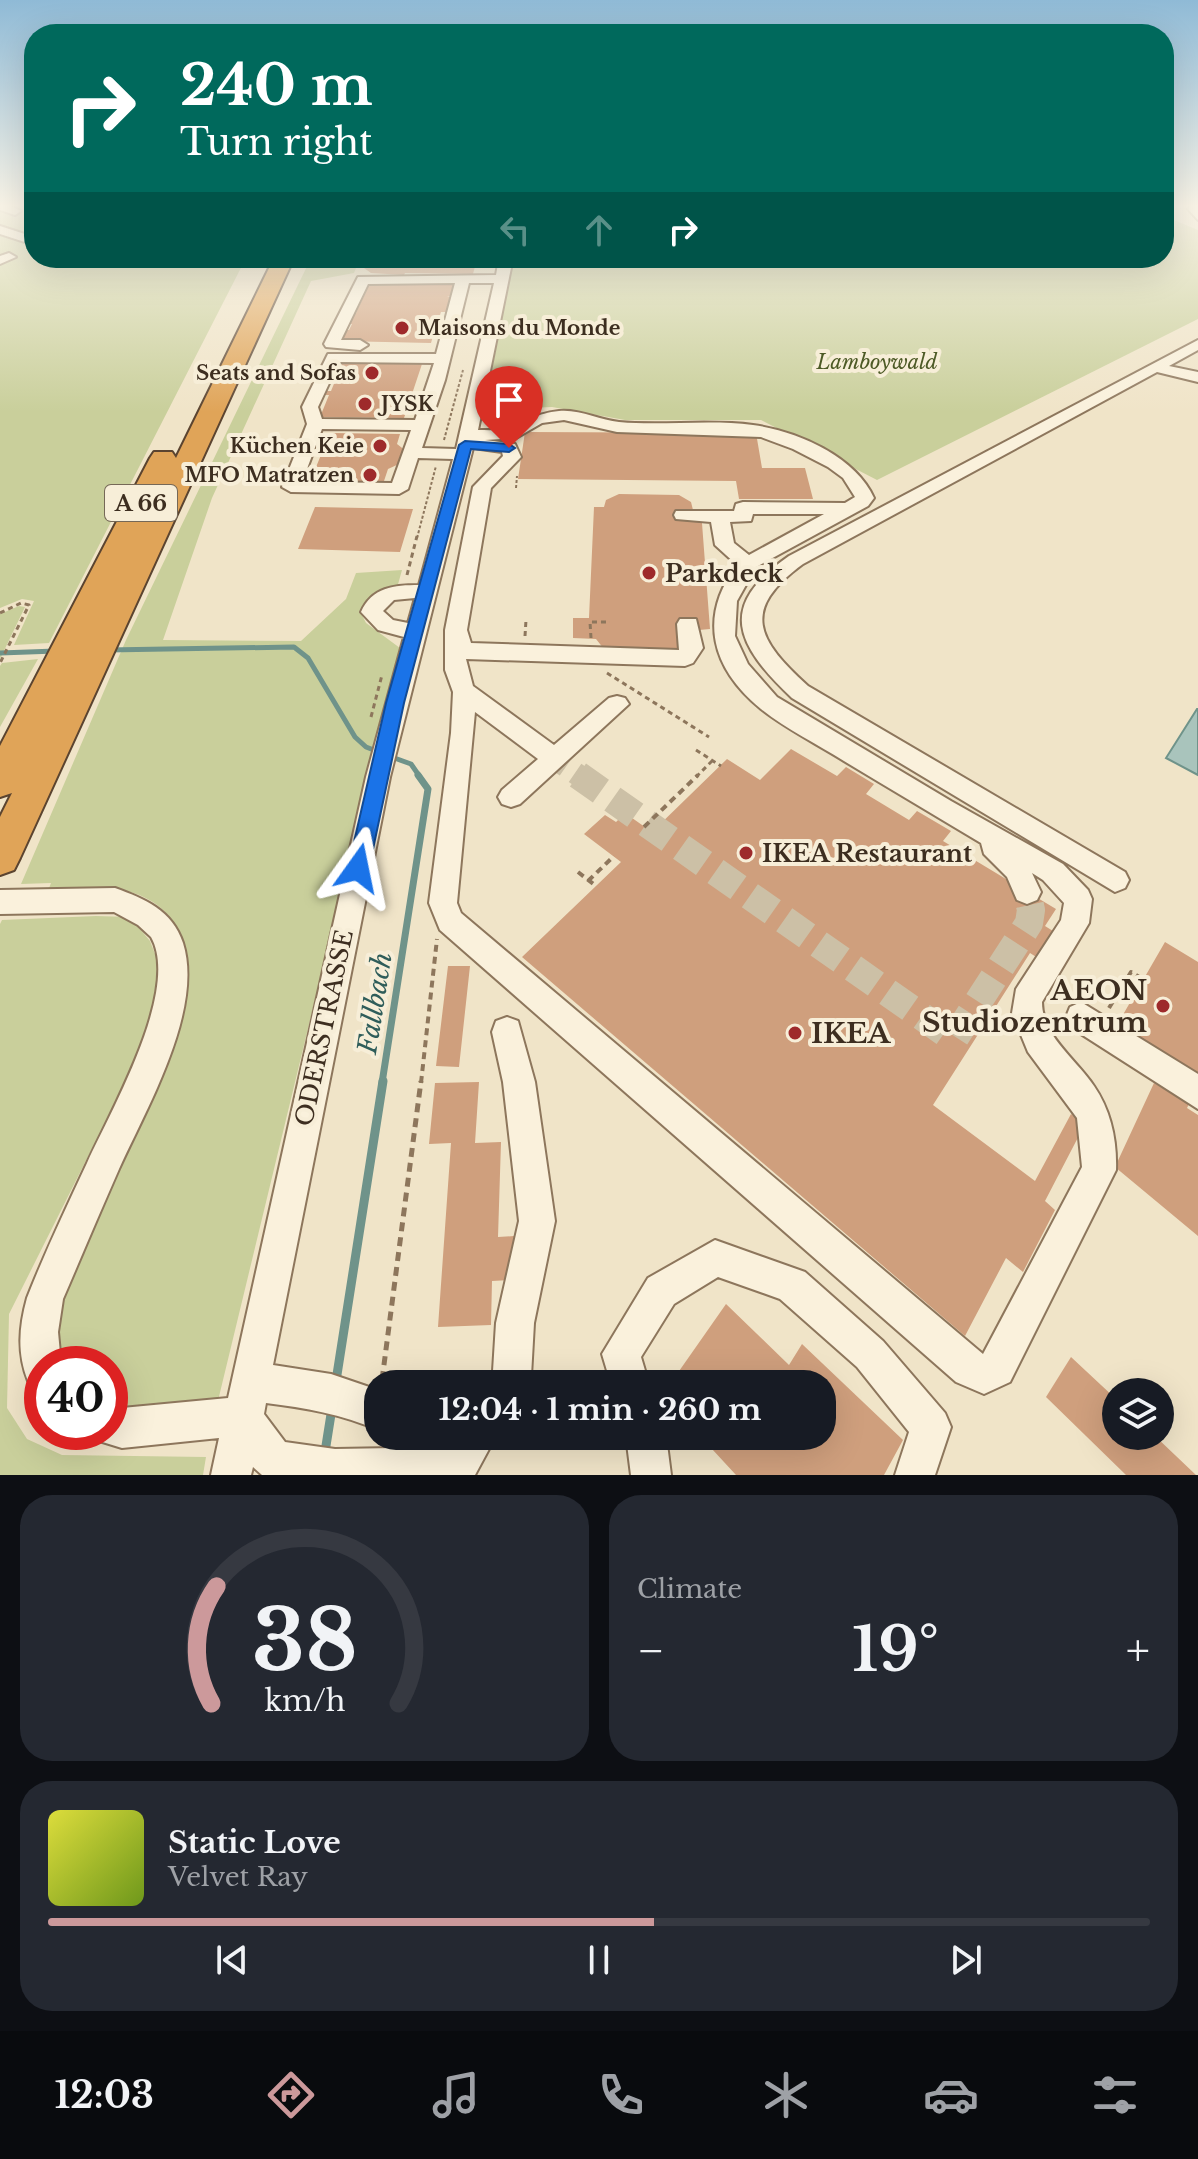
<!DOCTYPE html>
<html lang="en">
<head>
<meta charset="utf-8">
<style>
  :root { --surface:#171b24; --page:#242831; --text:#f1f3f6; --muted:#9ea1a6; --line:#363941; --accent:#cc999b }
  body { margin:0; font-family:"Libre Baskerville",serif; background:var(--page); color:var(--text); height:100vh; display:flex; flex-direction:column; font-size:30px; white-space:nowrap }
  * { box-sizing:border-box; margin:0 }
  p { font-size:26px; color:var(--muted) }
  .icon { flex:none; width:44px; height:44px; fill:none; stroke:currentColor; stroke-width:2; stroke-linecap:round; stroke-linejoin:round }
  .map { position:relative; height:1475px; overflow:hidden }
  .side { display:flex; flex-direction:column; gap:20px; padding:20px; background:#0d0f14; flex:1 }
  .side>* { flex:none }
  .top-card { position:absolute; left:24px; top:24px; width:1150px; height:244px; border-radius:32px; box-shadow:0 8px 32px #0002; background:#00695c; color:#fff; overflow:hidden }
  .controls { position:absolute; left:1102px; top:1378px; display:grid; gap:16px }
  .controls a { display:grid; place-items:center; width:72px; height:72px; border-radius:50%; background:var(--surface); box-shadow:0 8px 32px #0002; font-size:40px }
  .speed { position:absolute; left:24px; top:1346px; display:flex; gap:16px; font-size:40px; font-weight:700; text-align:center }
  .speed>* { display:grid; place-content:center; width:104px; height:104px; border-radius:50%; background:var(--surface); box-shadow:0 8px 32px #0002; line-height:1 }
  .speed .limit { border:12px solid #d22; background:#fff; color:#111 }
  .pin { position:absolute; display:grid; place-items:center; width:68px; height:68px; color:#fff; margin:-82px -34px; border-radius:50% 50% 50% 0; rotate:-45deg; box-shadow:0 0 8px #0007 }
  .pin .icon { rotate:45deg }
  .me { position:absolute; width:88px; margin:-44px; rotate:12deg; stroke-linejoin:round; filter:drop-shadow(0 0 6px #0008) }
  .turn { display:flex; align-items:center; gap:28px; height:168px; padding:0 24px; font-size:36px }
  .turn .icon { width:104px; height:104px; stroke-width:2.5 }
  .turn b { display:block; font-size:56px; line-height:68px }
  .lanes { display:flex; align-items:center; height:76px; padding:0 24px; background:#0003; justify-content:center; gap:40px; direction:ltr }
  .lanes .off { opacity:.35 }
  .big { font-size:60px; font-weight:700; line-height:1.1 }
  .side .tile { flex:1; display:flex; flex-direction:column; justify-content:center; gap:12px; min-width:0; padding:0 28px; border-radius:32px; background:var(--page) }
  .side .dial { align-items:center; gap:0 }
  .dial svg { height:208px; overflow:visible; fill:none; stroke:var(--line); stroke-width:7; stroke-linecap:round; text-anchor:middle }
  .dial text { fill:var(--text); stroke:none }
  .song { display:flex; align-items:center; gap:24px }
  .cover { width:96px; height:96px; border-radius:12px; background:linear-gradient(135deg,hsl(60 70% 55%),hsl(80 70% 35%)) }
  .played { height:8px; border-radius:4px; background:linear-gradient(90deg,var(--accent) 55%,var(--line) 55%) }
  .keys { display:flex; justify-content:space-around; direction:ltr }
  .heat { display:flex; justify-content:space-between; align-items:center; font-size:44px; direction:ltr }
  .side .tiles { flex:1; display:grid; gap:20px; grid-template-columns:1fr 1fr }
  .tile:last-child { grid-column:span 2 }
  .trip { position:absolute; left:364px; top:1370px; width:472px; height:80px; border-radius:32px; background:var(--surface); box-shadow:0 8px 32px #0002; font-weight:700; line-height:80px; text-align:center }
  .tab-bar { display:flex; height:128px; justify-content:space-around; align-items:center; background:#090b0e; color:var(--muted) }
  .tab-bar .icon { width:56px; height:56px }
  .tab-bar .current { color:var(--accent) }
  .tab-bar b { font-size:36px; color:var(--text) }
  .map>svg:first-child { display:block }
</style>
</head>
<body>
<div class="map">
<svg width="1198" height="1475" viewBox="0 0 1198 1475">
  <rect width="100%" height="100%" fill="#f0e4c8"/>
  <!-- green -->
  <path fill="#c9cf9b" d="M0,205H34V258H246L49,643L14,645L34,601L22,599L0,608Z
    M1164,216L1198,230V319L877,480L761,420H625L552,407L485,410L512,258H1164Z
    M311,258H360L354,273L311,281L212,498L163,640L301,641L346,599L356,573L402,570L397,588L372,594L361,613L366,623L400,648L216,1409L126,1410L110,1404V1364H58L52,1326L186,976C189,929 164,896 116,889C95,886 69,890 48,891L51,883L21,884L126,640Z
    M19,606L25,607L0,659V614Z
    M38,659L0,727V666L2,663Z
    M96,916L130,917L150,941L157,959L158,977L147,1039L9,1314L7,1408L27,1439L62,1455L206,1457L203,1475H0V924L2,920Z"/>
  <!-- water -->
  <path fill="#a9c4bc" stroke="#6f938a" stroke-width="2" d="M1197,709H1198V775L1166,758Z"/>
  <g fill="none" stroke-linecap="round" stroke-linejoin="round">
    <!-- stream-far2 -->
    <path stroke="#6f938a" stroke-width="5" d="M107,650L294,647L308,658L355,737L366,747L379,752
      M0,653L56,651
      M389,756L411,764L420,777"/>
    <!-- stream-far1 -->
    <path stroke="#6f938a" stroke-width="7" d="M382,1083L428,789L418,775"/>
    <!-- stream -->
    <path stroke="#6f938a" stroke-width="9" d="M336,1381L383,1081
      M325,1452L332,1408"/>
  </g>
  <!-- building -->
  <path fill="#cf9f7d" d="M369,258H467L477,259L473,274L405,273L404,275L371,273L364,268Z
    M369,285H457L454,295L447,297H456L451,312H441L438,321H448L444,337L433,336L431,343L339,341L344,330H349L352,324H346L351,313H356Z
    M343,362L422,364L404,418L320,417L329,395H319L322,391H331Z
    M525,432L756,433L762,468H805L813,499H739L736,481L518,479Z
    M330,433L400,434L397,444L406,451L399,464L388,469L382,487L307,486L310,478H304L306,472H314Z
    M619,494L679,495L691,502L693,510H701L710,629L699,630L698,642L686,651L604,649L596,639L573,638V618H589L594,507H604L606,500Z
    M315,507L413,509L400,552L298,549Z
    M791,749L837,776L846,767L874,784L866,794L909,820L917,811L951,831L943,841L1056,909L1045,926L1061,936L1044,962L1030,953L933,1105L1035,1181L1071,1114L1085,1124L1045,1201L1055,1210L1023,1272L1006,1258L965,1336L522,957L621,862L584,834L605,815L616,822L625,813L652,832L727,759L760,780Z
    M1165,942L1198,962V1089L1113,1032Z
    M448,966H470L459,1067L436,1066Z
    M479,1082L475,1143L501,1142L498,1237L514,1236L521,1245L512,1280L492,1281L491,1325L438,1327L451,1143L429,1144L435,1083Z
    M1154,1083L1189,1104L1187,1108L1198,1115V1236L1115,1167Z
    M726,1304L789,1365L802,1344L903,1440L884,1475H736L700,1436H822V1384H670Z
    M1071,1357L1116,1399V1436H1155L1196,1475H1126L1046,1397Z"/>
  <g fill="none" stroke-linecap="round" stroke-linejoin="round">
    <!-- minor-tunnel-far1 -->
    <path stroke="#ccc0a6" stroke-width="22" stroke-dasharray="22 11" stroke-linecap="butt" d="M548,754L581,777"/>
    <!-- minor-tunnel -->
    <path stroke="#ccc0a6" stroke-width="28" stroke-dasharray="28 14" stroke-linecap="butt" d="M578,775L954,1039L1029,923L1031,910L1027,892"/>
    <defs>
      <path id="minor" d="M0,205H9L21,211L15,215L0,210Z
        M1198,205V220L1188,209L1191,205Z
        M34,210V218H28V212Z
        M0,226L34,237V245L0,234Z
        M9,253L16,257L0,264V256Z
        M499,258H513L478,430C487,430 499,431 508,428C527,422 537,413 559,411C579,409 600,420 619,422C663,426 709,419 753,425C797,431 855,456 874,498L868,506L756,567L737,601L735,636L748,664L777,697L951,801L1063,864L1088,890L1092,899L1089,923L1042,1002C1042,1036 1076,1059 1094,1086C1111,1111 1117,1140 1116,1170L1010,1382L984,1394L956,1382L440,930L429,903L451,733L453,692L445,670V630L473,487L503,456L502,452L473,448L390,777L273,1365L331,1374L378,1390V1430C341,1414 306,1408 266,1403L264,1414L285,1442L335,1449L395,1448L390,1436H442L449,1442L453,1436H496L475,1475H262L253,1467L251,1475H211L219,1438L122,1448L96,1440L93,1432H110V1406L122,1408L228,1398L366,777L404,637L378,630L361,612C372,587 394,585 419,585L453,459L418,458L408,489L399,494L291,492L282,487L307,424L302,407L328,354H436L455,283L368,284L341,340H360L368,345L360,350L326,347L324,344L358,277L496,275ZM469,283H494L456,449L422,448L445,380ZM339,362L434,363L415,420L322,419L318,407ZM564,420L617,432L761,437L793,449L828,467L843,478L855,497L845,503L743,502L736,504L734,511H676L674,515L676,519L711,522L715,545L737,565C698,617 711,668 761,709C786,729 817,744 844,761C890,789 936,816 981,843L984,854L1007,877L1017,900L1027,904L1037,900L1041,892L1032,873L1043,880L1064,903L1061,920L1016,989L1012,1013L1028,1052L1077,1118L1082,1167L983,1354L461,913L457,903L475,712L538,759L502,790L498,797L502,804L511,807L520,804L629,704L625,698L617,696L609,698L554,745L473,686L466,659L685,666L693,663L703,648L696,619H680L677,624L679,650L471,643L467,630L491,488L521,457L515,444L485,440L516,438L542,423ZM322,429L411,430L392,483L302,482ZM753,514H824L749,555L734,543L730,522L751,521ZM415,598L408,623L393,620L383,611L394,600Z
        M1198,340V350L1169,366L1198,372V382L1157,372L803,564C740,610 757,640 808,686L1125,872L1129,880L1125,888L1115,892L792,698C735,644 717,606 789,556Z
        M115,888C145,899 172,910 183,943C204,1010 146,1109 119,1169C100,1212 82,1255 63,1299L58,1332L61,1364H42V1386L28,1381C17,1353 19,1327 27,1298C45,1252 66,1208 87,1163C110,1112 181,990 151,937L138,925L114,912L0,914V890Z
        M1081,1002L1198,1074V1109L1070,1027L1066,1017L1070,1007Z
        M507,1017L518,1021L535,1082L555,1221L534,1323L531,1376L528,1384H488L493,1371L496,1323L519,1221L503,1082L492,1032L496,1021Z
        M715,1240L805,1272L883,1341L945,1413L951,1427L935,1475H895L909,1432L857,1367L780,1299L718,1277L674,1304L641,1357L649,1384H611L602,1354L648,1278Z
        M626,1436H666L671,1475H631Z"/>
      <path id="highway" d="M274,258H294L20,858L14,870L0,875V817L12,793L0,797V746L150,458L154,452H172L176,458Z"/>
    </defs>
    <!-- minor casing -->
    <use href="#minor" stroke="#8d765c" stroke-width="4"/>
    <!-- highway casing -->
    <use href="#highway" stroke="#5b4430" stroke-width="4"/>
    <!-- path-far3 -->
    <path stroke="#8d765c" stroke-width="2" stroke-dasharray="3 2" stroke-linecap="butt" d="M444,440L463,370
      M516,488L517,476
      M417,538L436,466"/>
    <!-- path-far2 -->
    <path stroke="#8d765c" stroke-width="3" stroke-dasharray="5 4" stroke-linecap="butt" d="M407,575L417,536
      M0,613L21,603L29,605L0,663
      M525,636L526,620
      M591,638L590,622H610
      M607,673L709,737
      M371,717L382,675
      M696,750L721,766
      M696,777L712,761"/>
    <!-- path-far1 -->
    <path stroke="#8d765c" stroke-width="4" stroke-dasharray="7 5" stroke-linecap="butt" d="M644,827L698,775
      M578,872L596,886
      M588,881L614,856
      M1109,1008L1131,972L1144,980
      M421,1083L437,939"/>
    <!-- path -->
    <path stroke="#8d765c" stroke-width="5" stroke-dasharray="9 6" stroke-linecap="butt" d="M382,1380L421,1081"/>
    <!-- minor -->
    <use href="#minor" fill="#faf1dc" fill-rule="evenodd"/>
    <!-- highway -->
    <use href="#highway" fill="#e0a458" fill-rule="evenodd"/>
  </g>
  <!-- sky -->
  <linearGradient id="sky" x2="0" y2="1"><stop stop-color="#8fbad6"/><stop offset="0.5" stop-color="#f8f3e6"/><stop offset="1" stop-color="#f8f3e6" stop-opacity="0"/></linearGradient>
  <rect width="1198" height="412" fill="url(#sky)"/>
  <!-- route -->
  <path fill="#1a73e8" stroke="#114b97" stroke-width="2" d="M465,441L509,444L515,448L509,452L471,449L404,703L369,868L366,874L358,876L351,874L348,868L386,703L459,445Z"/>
  <!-- markers -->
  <g fill="#9e2a2b" stroke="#f7eed8" stroke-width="3">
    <circle cx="402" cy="328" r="8"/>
    <circle cx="372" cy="373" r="8"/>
    <circle cx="365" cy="404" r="8"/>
    <circle cx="380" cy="446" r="8"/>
    <circle cx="370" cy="475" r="8"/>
    <circle cx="649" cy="573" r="8"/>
    <circle cx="746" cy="853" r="8"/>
    <circle cx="1163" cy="1006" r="8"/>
    <circle cx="795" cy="1033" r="8"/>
  </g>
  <g text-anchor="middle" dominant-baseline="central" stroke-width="8" stroke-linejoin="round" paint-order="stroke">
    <!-- far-poi labels -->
    <g font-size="20" font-weight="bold" fill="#3d2e20" stroke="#f7eed8" text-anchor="end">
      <text x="418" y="328" text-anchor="start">Maisons du Monde</text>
      <text x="356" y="373">Seats and Sofas</text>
      <text x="381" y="404" text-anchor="start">JYSK</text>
      <text x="364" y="446">Küchen Keie</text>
      <text x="354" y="475">MFO Matratzen</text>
    </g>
    <!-- far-park labels -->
    <g font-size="20" font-style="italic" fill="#4d5a26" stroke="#f7eed8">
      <text x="877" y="362">Lamboywald</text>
    </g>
    <!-- shield labels -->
    <rect fill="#f7eed8" stroke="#756857" stroke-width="2" x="105" y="485" width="72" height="36" rx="6"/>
    <g font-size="22" font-weight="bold" fill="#3d2e20">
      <text x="141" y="503">A 66</text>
    </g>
    <!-- poi labels -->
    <g font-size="24" font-weight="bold" fill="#3d2e20" stroke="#f7eed8" text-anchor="start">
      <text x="665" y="573">Parkdeck</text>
      <text x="762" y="853">IKEA Restaurant</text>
    </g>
    <!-- street labels -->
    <g font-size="24" fill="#3d2e20" stroke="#f7eed8">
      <text transform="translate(324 1028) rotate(-78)">ODERSTRASSE</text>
    </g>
    <!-- water labels -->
    <g font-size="26" font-style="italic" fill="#2f5d5a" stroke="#f7eed8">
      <text transform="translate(375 1003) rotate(-81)">Fallbach</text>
    </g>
    <!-- near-poi labels -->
    <g font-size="28" font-weight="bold" fill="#3d2e20" stroke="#f7eed8" text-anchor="end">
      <text x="1147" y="990">AEON<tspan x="1147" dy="32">Studiozentrum</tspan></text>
      <text x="811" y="1033" text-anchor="start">IKEA</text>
    </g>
  </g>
</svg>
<div class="controls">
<a><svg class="icon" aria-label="layers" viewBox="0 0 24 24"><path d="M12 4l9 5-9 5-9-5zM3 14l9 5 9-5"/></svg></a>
</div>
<div class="speed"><div class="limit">40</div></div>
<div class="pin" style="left:509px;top:448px;background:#d93025"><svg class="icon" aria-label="arrive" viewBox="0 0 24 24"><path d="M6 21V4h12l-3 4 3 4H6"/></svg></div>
<svg class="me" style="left:358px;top:868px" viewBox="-20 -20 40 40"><path d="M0-17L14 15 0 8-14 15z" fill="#1a73e8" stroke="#fff" stroke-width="4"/></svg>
<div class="trip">12:04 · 1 min · 260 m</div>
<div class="top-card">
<div class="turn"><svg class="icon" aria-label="right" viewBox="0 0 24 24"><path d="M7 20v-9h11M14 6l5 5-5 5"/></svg><div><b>240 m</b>Turn right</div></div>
<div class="lanes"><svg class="icon off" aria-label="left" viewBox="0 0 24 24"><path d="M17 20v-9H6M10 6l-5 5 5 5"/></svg><svg class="icon off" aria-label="ahead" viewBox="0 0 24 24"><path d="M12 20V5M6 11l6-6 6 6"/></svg><svg class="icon" aria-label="right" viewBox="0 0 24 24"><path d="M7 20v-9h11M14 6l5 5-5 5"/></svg></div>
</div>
</div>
<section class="side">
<div class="tiles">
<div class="tile dial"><svg viewBox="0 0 100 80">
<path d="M14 69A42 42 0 1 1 86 69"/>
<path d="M14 69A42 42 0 0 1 16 24" stroke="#cc999b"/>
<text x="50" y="56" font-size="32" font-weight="700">38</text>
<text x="50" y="72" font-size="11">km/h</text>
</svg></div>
<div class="tile"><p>Climate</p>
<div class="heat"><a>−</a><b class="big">19°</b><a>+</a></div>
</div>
<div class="tile">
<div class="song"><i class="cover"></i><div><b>Static Love</b><p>Velvet Ray</p></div></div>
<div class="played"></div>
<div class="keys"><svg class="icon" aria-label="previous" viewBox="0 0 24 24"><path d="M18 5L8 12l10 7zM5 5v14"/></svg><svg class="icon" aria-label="pause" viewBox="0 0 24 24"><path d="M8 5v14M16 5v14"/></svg><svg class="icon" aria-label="next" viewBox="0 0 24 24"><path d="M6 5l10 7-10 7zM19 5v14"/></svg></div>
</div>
</div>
</section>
<nav class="tab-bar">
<b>12:03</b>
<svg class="icon current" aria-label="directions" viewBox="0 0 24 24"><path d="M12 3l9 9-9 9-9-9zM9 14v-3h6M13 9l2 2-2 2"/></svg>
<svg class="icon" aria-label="music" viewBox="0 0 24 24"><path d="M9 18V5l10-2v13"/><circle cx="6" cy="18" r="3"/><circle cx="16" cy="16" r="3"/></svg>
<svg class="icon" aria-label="phone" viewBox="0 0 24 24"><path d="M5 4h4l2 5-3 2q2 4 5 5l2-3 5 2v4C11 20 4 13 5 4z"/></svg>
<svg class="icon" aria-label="climate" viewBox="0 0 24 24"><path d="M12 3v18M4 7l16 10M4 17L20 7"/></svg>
<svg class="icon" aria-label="car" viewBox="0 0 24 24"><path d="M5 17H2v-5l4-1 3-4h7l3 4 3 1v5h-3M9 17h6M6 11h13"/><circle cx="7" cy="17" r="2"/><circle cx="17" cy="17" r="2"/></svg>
<svg class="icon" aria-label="filters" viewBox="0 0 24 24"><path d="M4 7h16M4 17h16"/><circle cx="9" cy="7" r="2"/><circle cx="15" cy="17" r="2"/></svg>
</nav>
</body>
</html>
